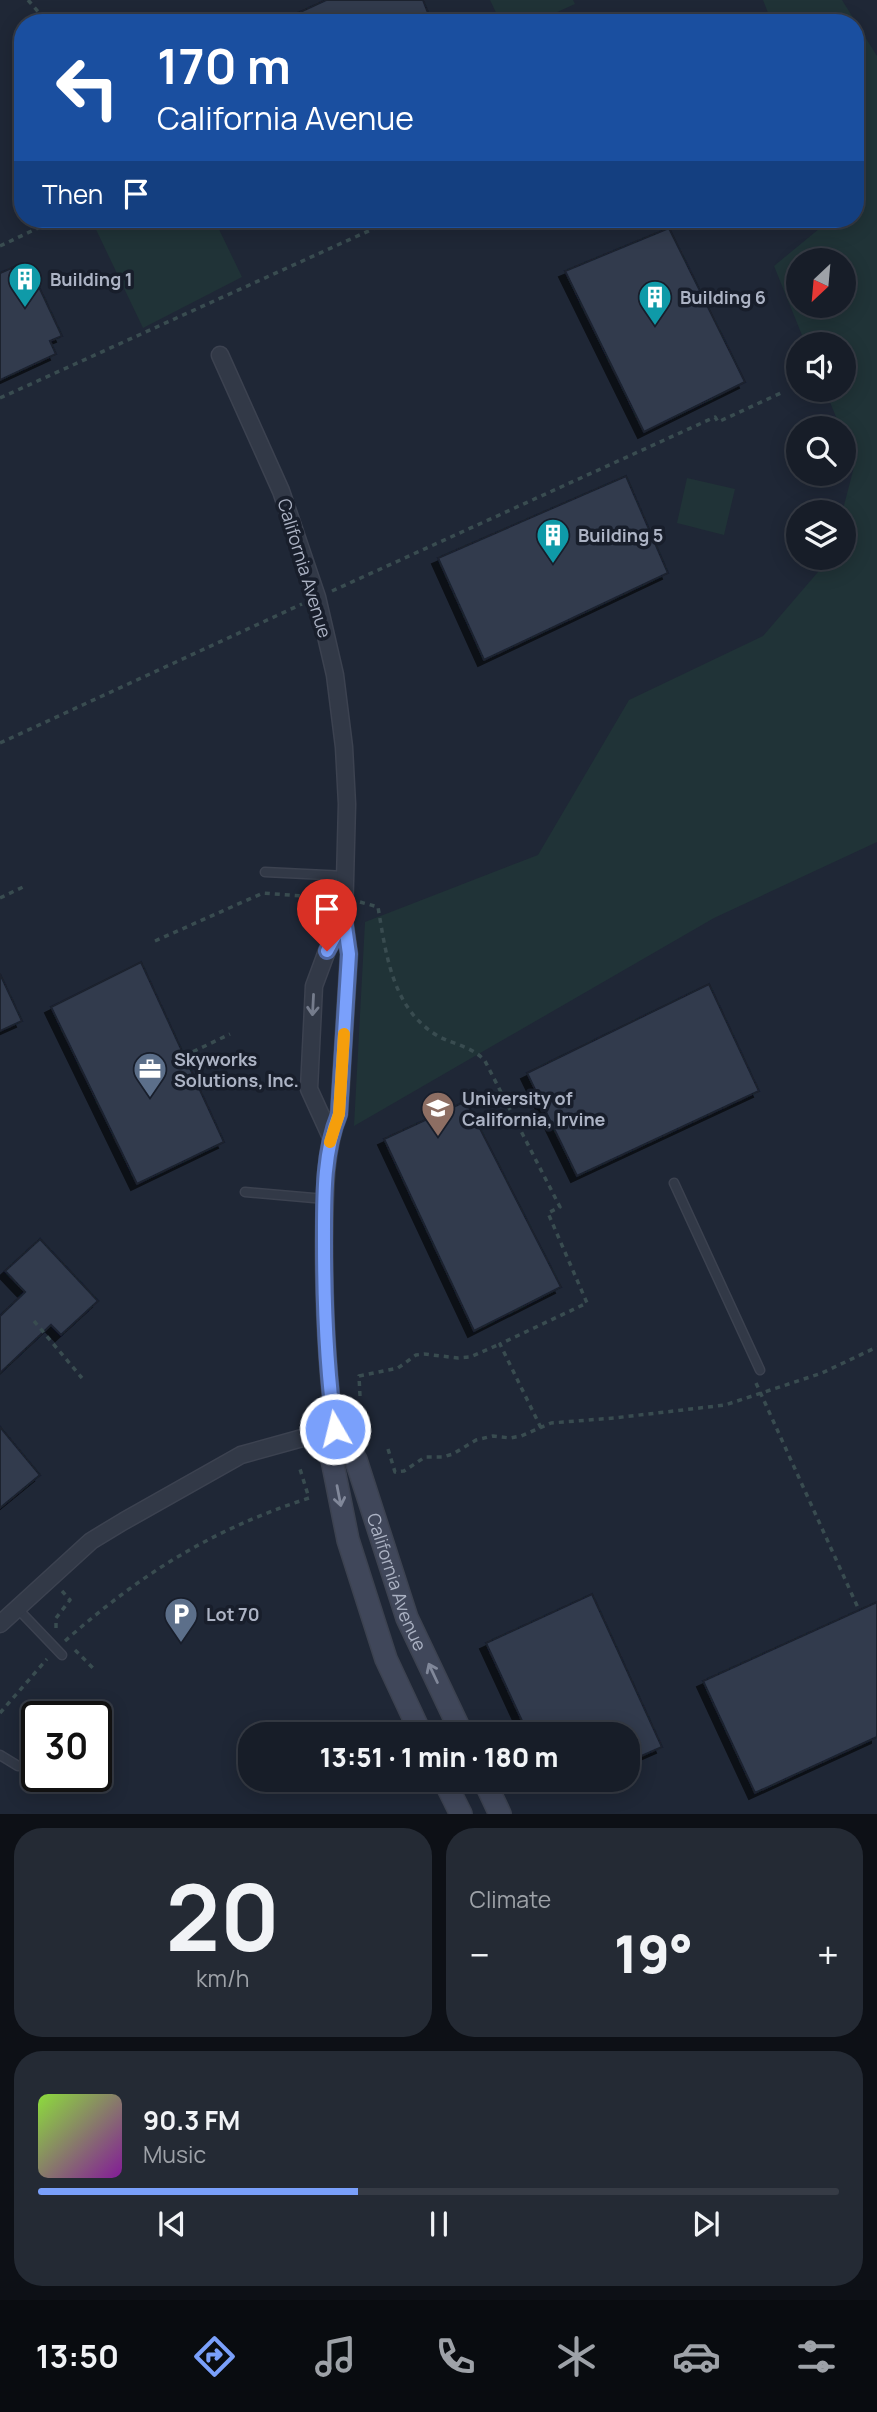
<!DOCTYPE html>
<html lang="en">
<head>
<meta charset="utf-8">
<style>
  :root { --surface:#171d28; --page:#242a34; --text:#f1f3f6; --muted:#9ea2a8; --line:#363b45; --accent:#7aa0fb }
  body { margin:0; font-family:Manrope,sans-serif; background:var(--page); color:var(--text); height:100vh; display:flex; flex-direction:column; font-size:26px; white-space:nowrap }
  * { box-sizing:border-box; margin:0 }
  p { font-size:23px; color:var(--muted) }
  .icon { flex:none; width:38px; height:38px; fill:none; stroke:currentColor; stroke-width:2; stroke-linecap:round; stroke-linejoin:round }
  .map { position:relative; height:1814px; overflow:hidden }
  .sheet { display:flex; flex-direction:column; gap:14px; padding:14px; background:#0d1016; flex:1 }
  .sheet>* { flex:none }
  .top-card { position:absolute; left:14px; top:14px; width:850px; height:214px; border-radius:28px; box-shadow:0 4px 18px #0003,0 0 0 2px var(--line); background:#1a4fa0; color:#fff; overflow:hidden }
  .needle { width:46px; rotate:206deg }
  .buttons { position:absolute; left:786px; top:248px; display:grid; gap:14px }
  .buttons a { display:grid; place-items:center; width:70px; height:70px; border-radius:50%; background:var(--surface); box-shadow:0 4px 18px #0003,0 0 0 2px var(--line); font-size:35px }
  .speed { position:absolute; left:21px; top:1701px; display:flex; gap:14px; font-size:35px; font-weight:700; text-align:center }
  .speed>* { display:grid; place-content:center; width:91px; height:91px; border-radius:50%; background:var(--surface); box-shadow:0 4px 18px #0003,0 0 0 2px var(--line); line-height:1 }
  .speed .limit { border:4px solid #111; border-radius:10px; background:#fff; color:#111 }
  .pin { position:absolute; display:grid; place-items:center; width:60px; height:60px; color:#fff; margin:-72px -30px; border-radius:50% 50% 50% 0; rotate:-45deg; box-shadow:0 0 7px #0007 }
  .pin .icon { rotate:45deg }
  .me { position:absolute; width:77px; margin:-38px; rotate:352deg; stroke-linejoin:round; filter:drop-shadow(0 0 5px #0008) }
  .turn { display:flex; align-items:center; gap:24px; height:147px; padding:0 28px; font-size:32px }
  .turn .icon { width:91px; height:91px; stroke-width:2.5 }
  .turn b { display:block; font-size:49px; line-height:60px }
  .then { display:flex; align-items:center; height:66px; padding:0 28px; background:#0003; gap:14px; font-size:26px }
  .big { font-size:52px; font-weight:800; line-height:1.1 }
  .sheet .card { flex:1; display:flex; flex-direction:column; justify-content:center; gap:10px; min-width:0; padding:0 24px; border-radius:28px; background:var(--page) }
  .sheet .dial { align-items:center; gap:0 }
  .dial b { font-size:91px; line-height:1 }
  .song { display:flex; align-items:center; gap:21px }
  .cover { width:84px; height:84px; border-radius:10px; background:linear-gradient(135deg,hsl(90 70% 55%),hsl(290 70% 35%)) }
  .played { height:7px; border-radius:4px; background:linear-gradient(90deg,var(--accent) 40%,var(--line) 40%) }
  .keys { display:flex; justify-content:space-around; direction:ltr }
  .heat { display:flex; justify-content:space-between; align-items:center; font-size:38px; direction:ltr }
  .sheet .tiles { flex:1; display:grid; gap:14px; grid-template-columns:1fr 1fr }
  .card:last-child { grid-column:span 2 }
  .trip { position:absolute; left:238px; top:1722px; width:402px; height:70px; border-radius:28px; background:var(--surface); box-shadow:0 4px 18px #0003,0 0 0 2px var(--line); font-weight:800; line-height:70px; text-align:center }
  .tabs { display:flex; height:112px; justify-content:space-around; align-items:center; background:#090c10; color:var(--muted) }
  .tabs .icon { width:49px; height:49px }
  .tabs .on { color:var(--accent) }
  .tabs b { font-size:32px; color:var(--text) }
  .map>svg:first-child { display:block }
</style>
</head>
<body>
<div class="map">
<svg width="877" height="1814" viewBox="0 0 877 1814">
  <defs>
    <filter id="shadow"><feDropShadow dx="-6" dy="6" stdDeviation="0" flood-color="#0009"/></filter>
  </defs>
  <rect width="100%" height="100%" fill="#1f2736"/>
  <!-- green -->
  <path fill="#203337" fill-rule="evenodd" d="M490,0H573L575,4L533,23H501Z
    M763,0H842L877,56V842L714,918L354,1126L365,922L538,855L629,700L763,636L830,558H844L842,513L855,463L844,436V429H841L825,390H844V345H806L774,266L831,219H856V23H772ZM798,261H844V306H798Z
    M91,219H214L242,277L143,328Z
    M687,478L735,489L724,535L677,523Z"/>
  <!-- building -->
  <path fill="#303a4e" stroke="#1a202d" stroke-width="2" filter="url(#shadow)" d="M326,0H423L432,23H276Z
    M669,228L745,382L644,432L565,271Z
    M16,266L23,281L34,276L62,336L50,341L56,354L0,380V273Z
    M626,476L668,573L484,660L438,558Z
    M141,962L224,1142L137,1184L51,1007Z
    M0,974L22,1021L0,1031Z
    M709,984L759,1091L577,1176L527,1073Z
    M466,1101L561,1287L474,1331L384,1139Z
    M40,1239L98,1301L61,1335L51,1325L0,1373V1316L25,1292L5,1271Z
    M0,1427L40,1475L0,1508Z
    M592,1594L662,1747L628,1762V1734H528L486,1643Z
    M877,1602V1737L755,1793L703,1681Z"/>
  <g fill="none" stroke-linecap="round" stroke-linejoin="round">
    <defs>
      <path id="lane" d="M265,872L346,876
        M674,1183L760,1370
        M245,1192L325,1199
        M16,1607L62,1655
        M0,1755L18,1766"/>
      <path id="street" d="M330,1135L309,1089L314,986L327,951L344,919
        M0,1624L91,1541L124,1521L241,1455L335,1429C326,1366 324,1304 324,1241C325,1199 323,1153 339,1114L349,954L344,919L347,804L344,747L335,675L317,597L281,491L220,355"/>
      <g id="secondary">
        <path id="s1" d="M335,1429L356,1460L407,1618L462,1734"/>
        <path d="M335,1429L332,1460L348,1540L386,1659L421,1734"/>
        <path d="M444,1780L461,1814"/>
        <path d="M484,1780L500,1814"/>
      </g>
    </defs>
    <!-- lane casing -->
    <use href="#lane" stroke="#3c4250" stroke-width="11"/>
    <!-- street casing -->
    <use href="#street" stroke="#3c4250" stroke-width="19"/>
    <!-- secondary casing -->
    <use href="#secondary" stroke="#3c4250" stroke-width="24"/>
    <!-- path -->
    <path stroke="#394c50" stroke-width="3.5" stroke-dasharray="5 5" stroke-linecap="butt" d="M28,0L48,23
      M0,246L57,219
      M0,398L395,219
      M332,591L715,417L718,422L783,392
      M0,743L302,604
      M0,898L23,887
      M360,902L378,907C386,954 392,1009 438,1036C454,1045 472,1046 485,1061L560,1207L548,1213L587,1303L500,1344L541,1428
      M155,941L263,893L328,898
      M184,1056L230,1034
      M34,1321L82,1378
      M756,1383L859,1610
      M360,1396L359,1376L398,1368L416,1355L424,1354L458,1358L470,1357L500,1344
      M388,1449L395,1472L404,1471L425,1457H443L453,1454L476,1440L493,1436L510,1438L521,1436L551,1423L614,1418L725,1405L822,1373L877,1347
      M56,1628V1618L70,1600L62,1591
      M65,1641C142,1573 211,1530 309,1498L300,1469
      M75,1650L96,1671
      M0,1713L47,1659"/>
    <!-- lane -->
    <use href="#lane" stroke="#323947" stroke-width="8"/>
    <!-- street -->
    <use href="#street" stroke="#323947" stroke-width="16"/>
    <!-- secondary -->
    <use href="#secondary" stroke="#40475a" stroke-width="21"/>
  </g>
  <!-- one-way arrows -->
  <defs><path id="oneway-shaft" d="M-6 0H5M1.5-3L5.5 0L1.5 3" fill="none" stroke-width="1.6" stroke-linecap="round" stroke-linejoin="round" transform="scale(1.75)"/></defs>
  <use stroke="#757c8c" href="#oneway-shaft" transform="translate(313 1005) rotate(93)"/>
  <g stroke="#81889a">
    <use href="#oneway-shaft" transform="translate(339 1496) rotate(79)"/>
    <use href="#oneway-shaft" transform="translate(433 1673) rotate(-115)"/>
  </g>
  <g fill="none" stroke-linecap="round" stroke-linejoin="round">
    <defs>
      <path id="route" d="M327,951L344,919L349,954L339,1114C323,1153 324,1199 324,1241C324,1304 326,1366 335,1429"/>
    </defs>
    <!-- route casing -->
    <use href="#route" stroke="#4f68a3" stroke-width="18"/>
    <!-- route -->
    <use href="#route" stroke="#7aa0fb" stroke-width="12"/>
    <!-- slow -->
    <path stroke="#f59e0b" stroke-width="12" d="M330,1142L339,1114L344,1034"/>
  </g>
  <!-- icons -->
  <defs>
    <symbol id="building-pin" viewBox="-11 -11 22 30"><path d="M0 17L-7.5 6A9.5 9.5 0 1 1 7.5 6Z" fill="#0f9aa8" stroke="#181e2b"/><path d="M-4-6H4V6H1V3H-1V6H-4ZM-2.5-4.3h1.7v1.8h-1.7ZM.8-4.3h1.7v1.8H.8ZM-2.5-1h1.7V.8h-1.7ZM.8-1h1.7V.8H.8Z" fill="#fff"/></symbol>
    <symbol id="office-pin" viewBox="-11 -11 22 30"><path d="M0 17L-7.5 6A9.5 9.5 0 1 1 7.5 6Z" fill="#5c6f8a" stroke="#181e2b"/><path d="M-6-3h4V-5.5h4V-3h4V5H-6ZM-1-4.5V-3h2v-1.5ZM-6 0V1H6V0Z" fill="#fff"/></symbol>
    <symbol id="university-pin" viewBox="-11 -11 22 30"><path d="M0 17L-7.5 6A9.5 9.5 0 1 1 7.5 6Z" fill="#8d6e63" stroke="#181e2b"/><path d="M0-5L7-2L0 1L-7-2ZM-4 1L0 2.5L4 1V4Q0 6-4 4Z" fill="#fff"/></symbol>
    <symbol id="parking-pin" viewBox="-11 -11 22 30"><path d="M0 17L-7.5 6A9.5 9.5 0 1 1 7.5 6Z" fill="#5c6f8a" stroke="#181e2b"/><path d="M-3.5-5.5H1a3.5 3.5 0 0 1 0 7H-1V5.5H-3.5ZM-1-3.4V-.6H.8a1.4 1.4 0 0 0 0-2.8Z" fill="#fff"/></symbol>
  </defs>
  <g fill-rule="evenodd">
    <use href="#building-pin" x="6" y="260" width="38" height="52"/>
    <use href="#building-pin" x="636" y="278" width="38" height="52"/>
    <use href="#building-pin" x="534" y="516" width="38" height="52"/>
    <use href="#office-pin" x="131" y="1050" width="38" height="52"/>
    <use href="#university-pin" x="419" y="1089" width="38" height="52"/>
    <use href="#parking-pin" x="162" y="1595" width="38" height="52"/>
  </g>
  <g text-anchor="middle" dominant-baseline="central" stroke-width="7" stroke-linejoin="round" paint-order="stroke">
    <!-- poi labels -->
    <g font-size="18" font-weight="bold" fill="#acb3c4" stroke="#181e2b" text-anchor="start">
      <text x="50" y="279">Building 1</text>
      <text x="680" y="297">Building 6</text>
      <text x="578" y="535">Building 5</text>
      <text x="174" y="1059">Skyworks<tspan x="174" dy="21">Solutions, Inc.</tspan></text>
      <text x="462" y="1098">University of<tspan x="462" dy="21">California, Irvine</tspan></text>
      <text x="206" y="1614">Lot 70</text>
    </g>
    <!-- street labels -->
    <g font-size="18" fill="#acb3c4" stroke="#181e2b">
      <text transform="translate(305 568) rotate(73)">California Avenue</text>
      <text stroke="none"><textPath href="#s1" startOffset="166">California Avenue</textPath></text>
    </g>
  </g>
</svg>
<div class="buttons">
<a><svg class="needle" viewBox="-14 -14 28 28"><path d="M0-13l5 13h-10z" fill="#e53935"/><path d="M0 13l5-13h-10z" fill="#9ea2a8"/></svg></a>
<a><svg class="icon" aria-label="sound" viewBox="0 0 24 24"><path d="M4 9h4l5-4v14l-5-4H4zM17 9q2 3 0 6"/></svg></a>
<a><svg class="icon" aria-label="search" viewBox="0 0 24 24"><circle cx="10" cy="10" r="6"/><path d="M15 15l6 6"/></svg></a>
<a><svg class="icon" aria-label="layers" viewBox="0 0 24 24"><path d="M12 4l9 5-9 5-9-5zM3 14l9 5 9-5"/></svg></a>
</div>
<div class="speed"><div class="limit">30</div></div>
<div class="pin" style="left:327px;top:951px;background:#d93025"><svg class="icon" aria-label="arrive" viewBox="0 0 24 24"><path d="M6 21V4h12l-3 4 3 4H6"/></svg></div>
<svg class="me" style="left:335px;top:1429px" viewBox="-20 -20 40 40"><circle r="17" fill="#7aa0fb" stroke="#fff" stroke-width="3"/><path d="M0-11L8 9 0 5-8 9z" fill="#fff"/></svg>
<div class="trip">13:51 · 1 min · 180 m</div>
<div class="top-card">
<div class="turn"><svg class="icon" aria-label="left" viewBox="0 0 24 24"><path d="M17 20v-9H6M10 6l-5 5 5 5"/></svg><div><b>170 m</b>California Avenue</div></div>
<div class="then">Then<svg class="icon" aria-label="arrive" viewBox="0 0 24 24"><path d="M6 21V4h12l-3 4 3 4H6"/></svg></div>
</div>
</div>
<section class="sheet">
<div class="tiles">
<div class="card dial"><b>20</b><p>km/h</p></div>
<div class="card"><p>Climate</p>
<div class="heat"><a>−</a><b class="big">19°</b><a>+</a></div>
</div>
<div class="card">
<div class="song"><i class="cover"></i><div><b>90.3 FM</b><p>Music</p></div></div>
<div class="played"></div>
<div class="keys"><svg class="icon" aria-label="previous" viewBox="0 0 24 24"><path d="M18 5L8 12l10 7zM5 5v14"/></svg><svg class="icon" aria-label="pause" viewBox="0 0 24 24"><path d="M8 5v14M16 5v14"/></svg><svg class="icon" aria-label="next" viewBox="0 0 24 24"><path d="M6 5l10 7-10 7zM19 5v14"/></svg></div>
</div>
</div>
</section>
<nav class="tabs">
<b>13:50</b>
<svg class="icon on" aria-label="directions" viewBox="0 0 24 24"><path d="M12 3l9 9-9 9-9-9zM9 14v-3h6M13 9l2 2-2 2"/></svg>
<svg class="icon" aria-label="music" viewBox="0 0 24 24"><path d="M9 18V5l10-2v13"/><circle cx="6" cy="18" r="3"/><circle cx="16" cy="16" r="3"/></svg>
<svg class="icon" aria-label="phone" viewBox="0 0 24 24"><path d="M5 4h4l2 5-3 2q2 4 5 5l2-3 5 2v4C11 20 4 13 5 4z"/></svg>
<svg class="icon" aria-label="climate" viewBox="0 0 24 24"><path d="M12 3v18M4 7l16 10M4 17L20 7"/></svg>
<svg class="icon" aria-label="car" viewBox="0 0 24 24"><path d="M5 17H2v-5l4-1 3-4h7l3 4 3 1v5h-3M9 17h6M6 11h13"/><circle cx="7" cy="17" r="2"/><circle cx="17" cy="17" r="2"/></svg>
<svg class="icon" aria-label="filters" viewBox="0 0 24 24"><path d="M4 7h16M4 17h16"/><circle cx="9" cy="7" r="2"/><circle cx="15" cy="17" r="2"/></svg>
</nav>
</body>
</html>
